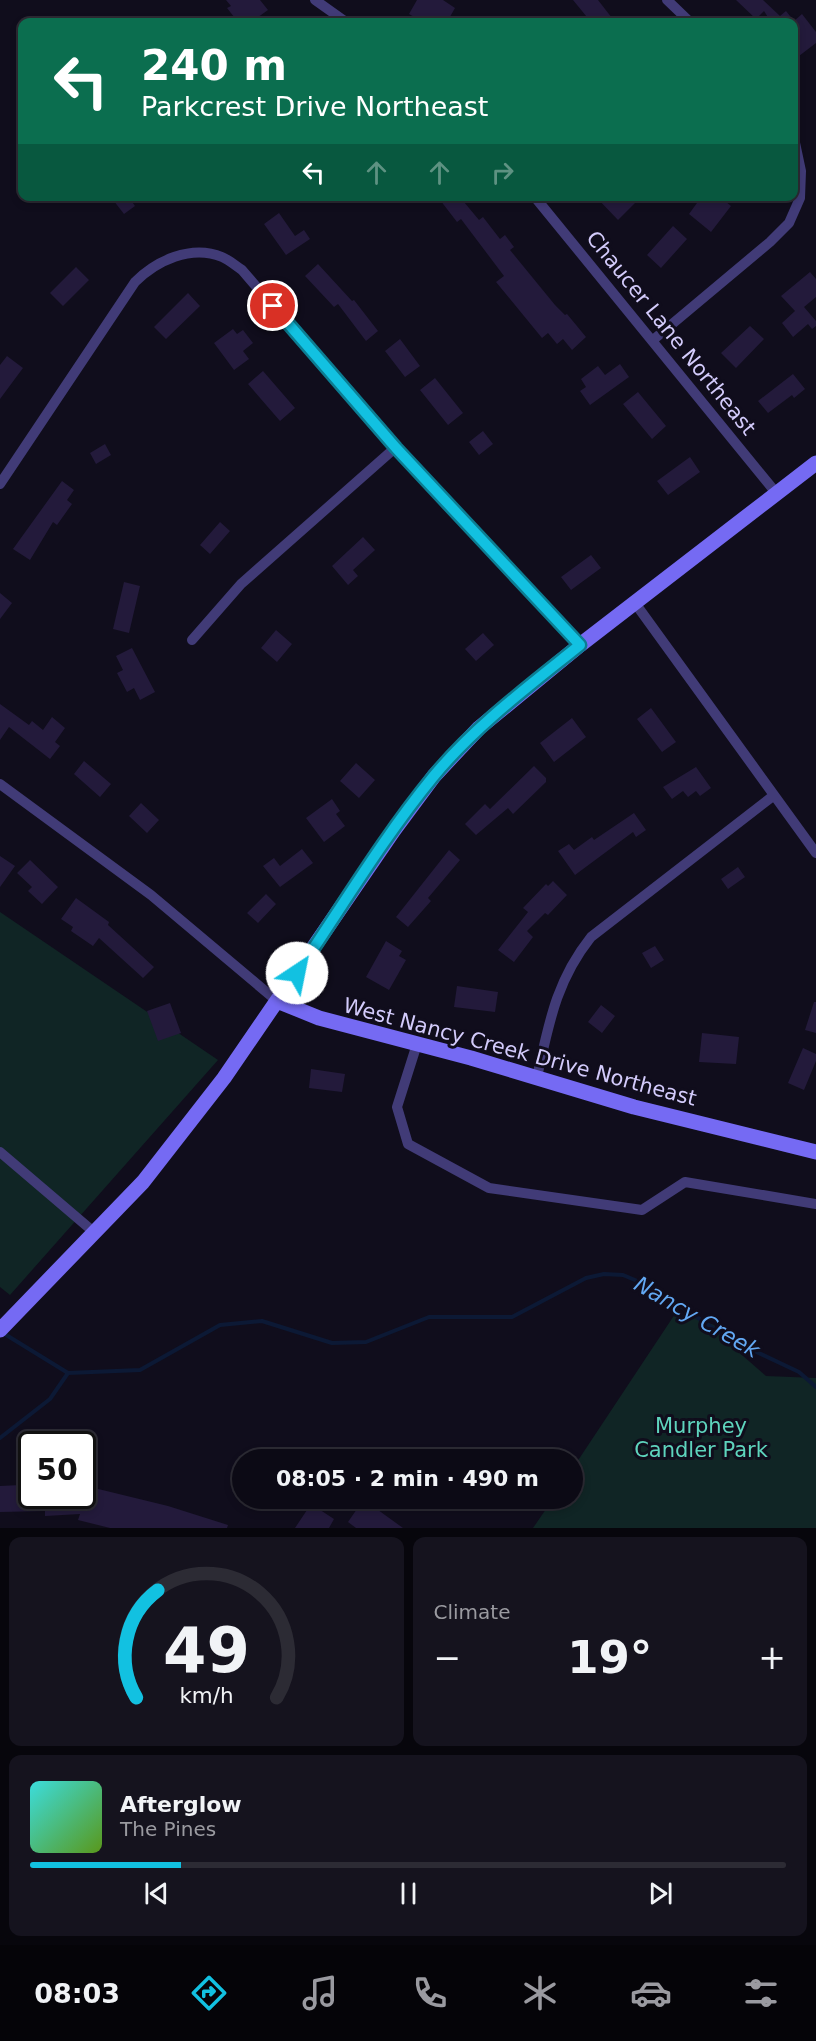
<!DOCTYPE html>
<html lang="en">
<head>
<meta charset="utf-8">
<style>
  :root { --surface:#0c0a15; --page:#15131e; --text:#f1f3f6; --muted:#9a9aa0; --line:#2c2b34; --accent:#12c1e1 }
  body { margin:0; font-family:"DejaVu Sans",sans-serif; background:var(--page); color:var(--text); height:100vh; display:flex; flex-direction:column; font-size:22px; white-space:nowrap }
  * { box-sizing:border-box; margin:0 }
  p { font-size:20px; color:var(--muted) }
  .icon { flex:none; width:33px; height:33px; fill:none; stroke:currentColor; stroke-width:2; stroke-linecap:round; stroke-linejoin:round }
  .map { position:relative; height:1528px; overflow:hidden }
  .details { display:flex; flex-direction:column; gap:9px; padding:9px; background:#07060c; flex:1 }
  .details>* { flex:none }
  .banner { position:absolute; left:18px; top:18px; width:780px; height:183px; border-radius:12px; box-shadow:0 3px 9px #0003,0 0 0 2px var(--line); background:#0b6e4f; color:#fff; overflow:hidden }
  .speed { position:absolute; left:18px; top:1431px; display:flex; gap:12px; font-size:30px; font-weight:700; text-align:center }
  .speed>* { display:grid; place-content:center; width:78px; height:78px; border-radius:50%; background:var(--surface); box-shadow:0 3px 9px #0003,0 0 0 2px var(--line); line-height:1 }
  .speed .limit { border:3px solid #111; border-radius:9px; background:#fff; color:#111 }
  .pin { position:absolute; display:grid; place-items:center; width:51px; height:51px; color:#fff; margin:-26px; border:3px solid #fff; border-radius:50%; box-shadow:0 2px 6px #0007 }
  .me { position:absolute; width:66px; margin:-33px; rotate:34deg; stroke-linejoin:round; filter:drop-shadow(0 0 4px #0008) }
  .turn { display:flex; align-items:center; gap:21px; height:126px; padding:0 24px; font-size:27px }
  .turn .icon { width:78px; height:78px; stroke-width:2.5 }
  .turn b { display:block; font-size:42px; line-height:51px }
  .lanes { display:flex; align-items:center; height:57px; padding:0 24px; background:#0003; justify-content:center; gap:30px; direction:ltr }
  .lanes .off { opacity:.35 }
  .big { font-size:45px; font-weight:800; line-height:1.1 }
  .details .widget { flex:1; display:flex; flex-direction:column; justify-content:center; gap:9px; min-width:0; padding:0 21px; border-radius:12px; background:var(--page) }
  .details .dial { align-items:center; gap:0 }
  .dial svg { height:156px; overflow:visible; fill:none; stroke:var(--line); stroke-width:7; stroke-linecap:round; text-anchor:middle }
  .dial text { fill:var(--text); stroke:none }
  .song { display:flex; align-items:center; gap:18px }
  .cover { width:72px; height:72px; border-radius:9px; background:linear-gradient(135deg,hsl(180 70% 55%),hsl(90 70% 35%)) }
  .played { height:6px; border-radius:3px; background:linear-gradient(90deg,var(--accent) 20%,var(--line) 20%) }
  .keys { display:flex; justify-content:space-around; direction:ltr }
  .heat { display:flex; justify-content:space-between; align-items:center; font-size:33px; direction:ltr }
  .details .tiles { flex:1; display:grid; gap:9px; grid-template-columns:1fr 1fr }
  .widget:last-child { grid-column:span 2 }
  .trip { position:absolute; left:232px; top:1449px; width:351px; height:60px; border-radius:30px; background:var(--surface); box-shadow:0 3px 9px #0003,0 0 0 2px var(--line); font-weight:800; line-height:60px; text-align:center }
  .menu { display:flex; height:96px; justify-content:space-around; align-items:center; background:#050408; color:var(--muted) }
  .menu .icon { width:42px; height:42px }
  .menu .selected { color:var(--accent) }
  .menu b { font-size:27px; color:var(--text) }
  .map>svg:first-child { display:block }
</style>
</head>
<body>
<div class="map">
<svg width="816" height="1528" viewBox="0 0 816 1528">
  <rect width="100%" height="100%" fill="#100d1c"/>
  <!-- green -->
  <path fill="#102525" d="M0,912L218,1060L10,1295L0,1287Z
    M677,1311L714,1325L734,1348L766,1376L816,1378V1528H533L553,1499L573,1498V1468Z"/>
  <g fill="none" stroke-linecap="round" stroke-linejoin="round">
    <!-- stream -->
    <path stroke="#0c1935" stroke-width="4" d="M3,1333L68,1373L140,1370L220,1325L262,1321L332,1343L366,1342L429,1317H512L586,1278L604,1274L623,1275L654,1288L729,1339L799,1372L816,1387
      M0,1438L50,1399L68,1373"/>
  </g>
  <!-- building -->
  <path fill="#231a3b" d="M226,0H260L268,10L251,22H238L227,8L231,6Z
    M417,0H443L455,8L447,22H423L409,14Z
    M573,0H598L612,18L607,22H591Z
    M736,0H763L780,16L786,11L794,21L802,14L816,32V43L799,56L794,50V22H771L764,11L756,19Z
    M110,196H128L135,206L124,214Z
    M437,196H459L479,220L483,217L500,239L505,235L514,247L510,250L555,305L565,315L567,314L586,337L572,350L563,339L557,344L548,333L542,338L496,282L504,276L461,219L457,222Z
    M595,196H642L618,220Z
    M702,196H719L731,206L711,232L689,214Z
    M279,213L295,236L304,230L310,239L286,255L264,224Z
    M673,226L687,239L661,268L647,255Z
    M318,264L352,301L354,300L378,331L366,341L338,304L334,307L305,276Z
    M76,267L89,280L63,306L50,293Z
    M810,272L816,279V297L804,307L816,321V326L812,329L808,324L793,337L782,323L795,311L781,296Z
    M188,293L200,306L166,339L154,327Z
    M750,326L764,339L736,368L721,353Z
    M233,329L237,334L243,330L253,343L243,351L249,359L234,370L214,343Z
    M400,339L420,366L405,377L385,351Z
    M7,356L23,368L0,399V365Z
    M620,364L629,377L590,405L580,391L586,387L581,379L598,366L605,375Z
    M263,371L295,408L280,421L248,384Z
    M793,374L805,389L794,398L792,395L768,413L758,401Z
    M435,378L463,413L448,425L420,390Z
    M638,392L666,426L652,439L623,404Z
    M483,431L493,444L479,455L469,442Z
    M105,444L111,455L96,464L90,453Z
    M690,457L700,472L668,495L657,481Z
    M62,481L74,490L67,500L72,504L57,525L53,522L30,560L13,549Z
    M220,522L230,531L210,554L200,545Z
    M363,537L375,550L353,570L358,576L348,585L332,566Z
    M591,555L601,568L571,590L561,577Z
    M124,582L140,586L129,633L113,629Z
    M0,593L12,603L0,619Z
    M276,630L292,644L277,662L261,648Z
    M483,633L494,645L476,661L465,649Z
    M132,648L155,692L140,700L134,688L127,692L117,673L123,670L116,656Z
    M0,704L29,725L32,721L43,730L52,717L65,728L55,742L60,746L50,759L9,727L0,740Z
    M651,708L676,742L662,752L637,719Z
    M572,718L586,737L554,762L540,743Z
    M84,761L111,784L100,797L74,774Z
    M356,763L375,780L359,798L340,781Z
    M534,766L546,778V782L513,814L508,808L476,835L465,824L485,804L490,809Z
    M696,767L711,788L700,796L696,791L688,797L683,791L672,799L663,787Z
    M332,799L340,811L336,814L345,826L324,842L306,818Z
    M141,803L159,820L147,833L129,816Z
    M634,813L646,830L636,837L633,832L575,875L558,851L569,844L574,850L592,837L594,840Z
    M302,849L313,863L280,887L263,866L274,858L280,866Z
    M449,850L460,860L428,898L431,901L408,927L396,917Z
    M0,856L15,866L0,887Z
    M30,860L58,887L42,904L28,891L32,887L17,873Z
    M738,867L745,877L728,889L721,879Z
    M553,881L567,895L548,915L545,913L527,931L533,937L514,962L498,950L528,912L523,908L546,884L548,886Z
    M266,894L276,904L258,923L247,913Z
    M76,898L109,922L108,925L154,967L143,978L99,938L93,946L71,931L73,927L61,919Z
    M386,941L402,951L399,956L406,960L389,990L366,977Z
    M655,946L664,960L651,968L642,953Z
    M457,986L498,992L495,1012L454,1007Z
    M814,1002H816V1033L805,1030Z
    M170,1003L181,1033L158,1041L147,1011Z
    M601,1005L615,1016L602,1033L588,1022Z
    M702,1033L739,1037L736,1064L699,1062Z
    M803,1048L816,1054V1061L804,1090L788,1083Z
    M311,1069L345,1074L342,1092L309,1088Z
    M21,1485V1490L32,1489V1496H84L86,1486L168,1506L228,1525L227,1528H110L78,1520L80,1514L45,1516V1511L0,1512V1486Z
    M367,1502L403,1528H356L348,1522L359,1506L362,1509Z
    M311,1504L334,1519L329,1528H295Z"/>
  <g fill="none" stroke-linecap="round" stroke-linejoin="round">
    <!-- street -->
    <path stroke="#413b77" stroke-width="10" d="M315,0L346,22
      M667,0L690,22
      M534,196L777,494
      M653,340L770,242L789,223L800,198L801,171L794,138
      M0,484L135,282C156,261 191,244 222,257C229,260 236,266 242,270L395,448L580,645
      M635,603L816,853
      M192,640L241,584L395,448
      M0,784L151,895L277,1001
      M417,1044L397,1107L408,1144L489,1188L642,1210L685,1182L816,1204
      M537,1077C549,1023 556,981 591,937L773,796
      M0,1152L95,1233"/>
    <!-- secondary -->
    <path stroke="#756af3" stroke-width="15" d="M277,1001L319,1018L471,1058L634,1107L816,1152
      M0,1330L143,1182L224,1078L394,830L434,776L479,728L580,645L816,463"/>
  </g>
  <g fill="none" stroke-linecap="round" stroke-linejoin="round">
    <defs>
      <path id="route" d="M273,306L396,448L580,645C529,686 475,726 433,777C383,838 342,907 297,973"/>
    </defs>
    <!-- route casing -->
    <use href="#route" stroke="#0c7d92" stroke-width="15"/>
    <!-- route -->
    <use href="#route" stroke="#12c1e1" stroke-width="10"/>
  </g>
  <g text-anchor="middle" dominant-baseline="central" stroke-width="6" stroke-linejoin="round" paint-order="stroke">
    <!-- street labels -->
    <g font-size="21" fill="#d3cbfb" stroke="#100d1c">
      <text transform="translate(671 333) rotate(51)">Chaucer Lane Northeast</text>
      <text transform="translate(520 1052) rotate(15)">West Nancy Creek Drive Northeast</text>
    </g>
    <!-- park labels -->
    <g font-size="21" fill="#5ed4bd" stroke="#100d1c">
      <text x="701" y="1426">Murphey<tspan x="701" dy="24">Candler Park</tspan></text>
    </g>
    <!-- water labels -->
    <g font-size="22" font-style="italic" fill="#62a8f3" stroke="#100d1c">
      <text transform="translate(697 1317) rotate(30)">Nancy Creek</text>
    </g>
  </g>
</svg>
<div class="speed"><div class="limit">50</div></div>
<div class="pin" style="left:273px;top:306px;background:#d93025"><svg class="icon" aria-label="arrive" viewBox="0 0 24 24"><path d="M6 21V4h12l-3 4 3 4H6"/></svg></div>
<svg class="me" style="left:297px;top:973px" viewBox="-20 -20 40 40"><circle r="19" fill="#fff"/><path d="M0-13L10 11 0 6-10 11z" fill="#12c1e1"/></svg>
<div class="trip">08:05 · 2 min · 490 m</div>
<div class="banner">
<div class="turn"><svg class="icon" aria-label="left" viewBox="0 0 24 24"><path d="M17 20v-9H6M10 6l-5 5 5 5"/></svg><div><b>240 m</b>Parkcrest Drive Northeast</div></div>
<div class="lanes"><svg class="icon" aria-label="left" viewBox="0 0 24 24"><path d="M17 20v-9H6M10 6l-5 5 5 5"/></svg><svg class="icon off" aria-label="ahead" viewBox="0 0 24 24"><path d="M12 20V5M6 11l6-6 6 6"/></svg><svg class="icon off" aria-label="ahead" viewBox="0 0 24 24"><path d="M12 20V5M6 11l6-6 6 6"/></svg><svg class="icon off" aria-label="right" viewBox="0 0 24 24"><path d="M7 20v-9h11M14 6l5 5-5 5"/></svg></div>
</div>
</div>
<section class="details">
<div class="tiles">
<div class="widget dial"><svg viewBox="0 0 100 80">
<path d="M14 69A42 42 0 1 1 86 69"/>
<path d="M14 69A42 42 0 0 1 25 14" stroke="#12c1e1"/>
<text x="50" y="56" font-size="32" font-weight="700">49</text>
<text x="50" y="72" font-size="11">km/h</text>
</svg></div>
<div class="widget"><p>Climate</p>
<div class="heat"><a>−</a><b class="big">19°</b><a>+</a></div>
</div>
<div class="widget">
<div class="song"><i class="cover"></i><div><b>Afterglow</b><p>The Pines</p></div></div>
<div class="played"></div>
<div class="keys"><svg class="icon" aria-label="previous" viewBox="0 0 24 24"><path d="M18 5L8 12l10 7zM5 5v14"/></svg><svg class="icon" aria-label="pause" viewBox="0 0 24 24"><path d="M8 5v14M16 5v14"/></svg><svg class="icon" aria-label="next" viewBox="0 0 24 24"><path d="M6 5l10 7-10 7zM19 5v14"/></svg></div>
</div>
</div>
</section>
<nav class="menu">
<b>08:03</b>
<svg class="icon selected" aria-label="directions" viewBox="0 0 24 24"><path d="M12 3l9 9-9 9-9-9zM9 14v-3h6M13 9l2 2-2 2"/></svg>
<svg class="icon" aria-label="music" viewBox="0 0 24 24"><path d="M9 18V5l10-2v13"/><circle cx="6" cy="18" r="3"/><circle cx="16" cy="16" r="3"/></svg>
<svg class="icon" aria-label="phone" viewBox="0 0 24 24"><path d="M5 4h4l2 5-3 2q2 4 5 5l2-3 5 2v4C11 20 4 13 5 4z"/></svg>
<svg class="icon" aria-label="climate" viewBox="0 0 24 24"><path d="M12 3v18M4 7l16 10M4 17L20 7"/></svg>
<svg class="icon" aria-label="car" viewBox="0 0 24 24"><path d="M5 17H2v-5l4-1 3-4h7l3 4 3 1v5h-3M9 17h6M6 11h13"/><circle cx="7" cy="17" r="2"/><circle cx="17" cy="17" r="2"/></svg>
<svg class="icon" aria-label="filters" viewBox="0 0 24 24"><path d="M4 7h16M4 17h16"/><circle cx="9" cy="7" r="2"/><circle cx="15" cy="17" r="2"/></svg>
</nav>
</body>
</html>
